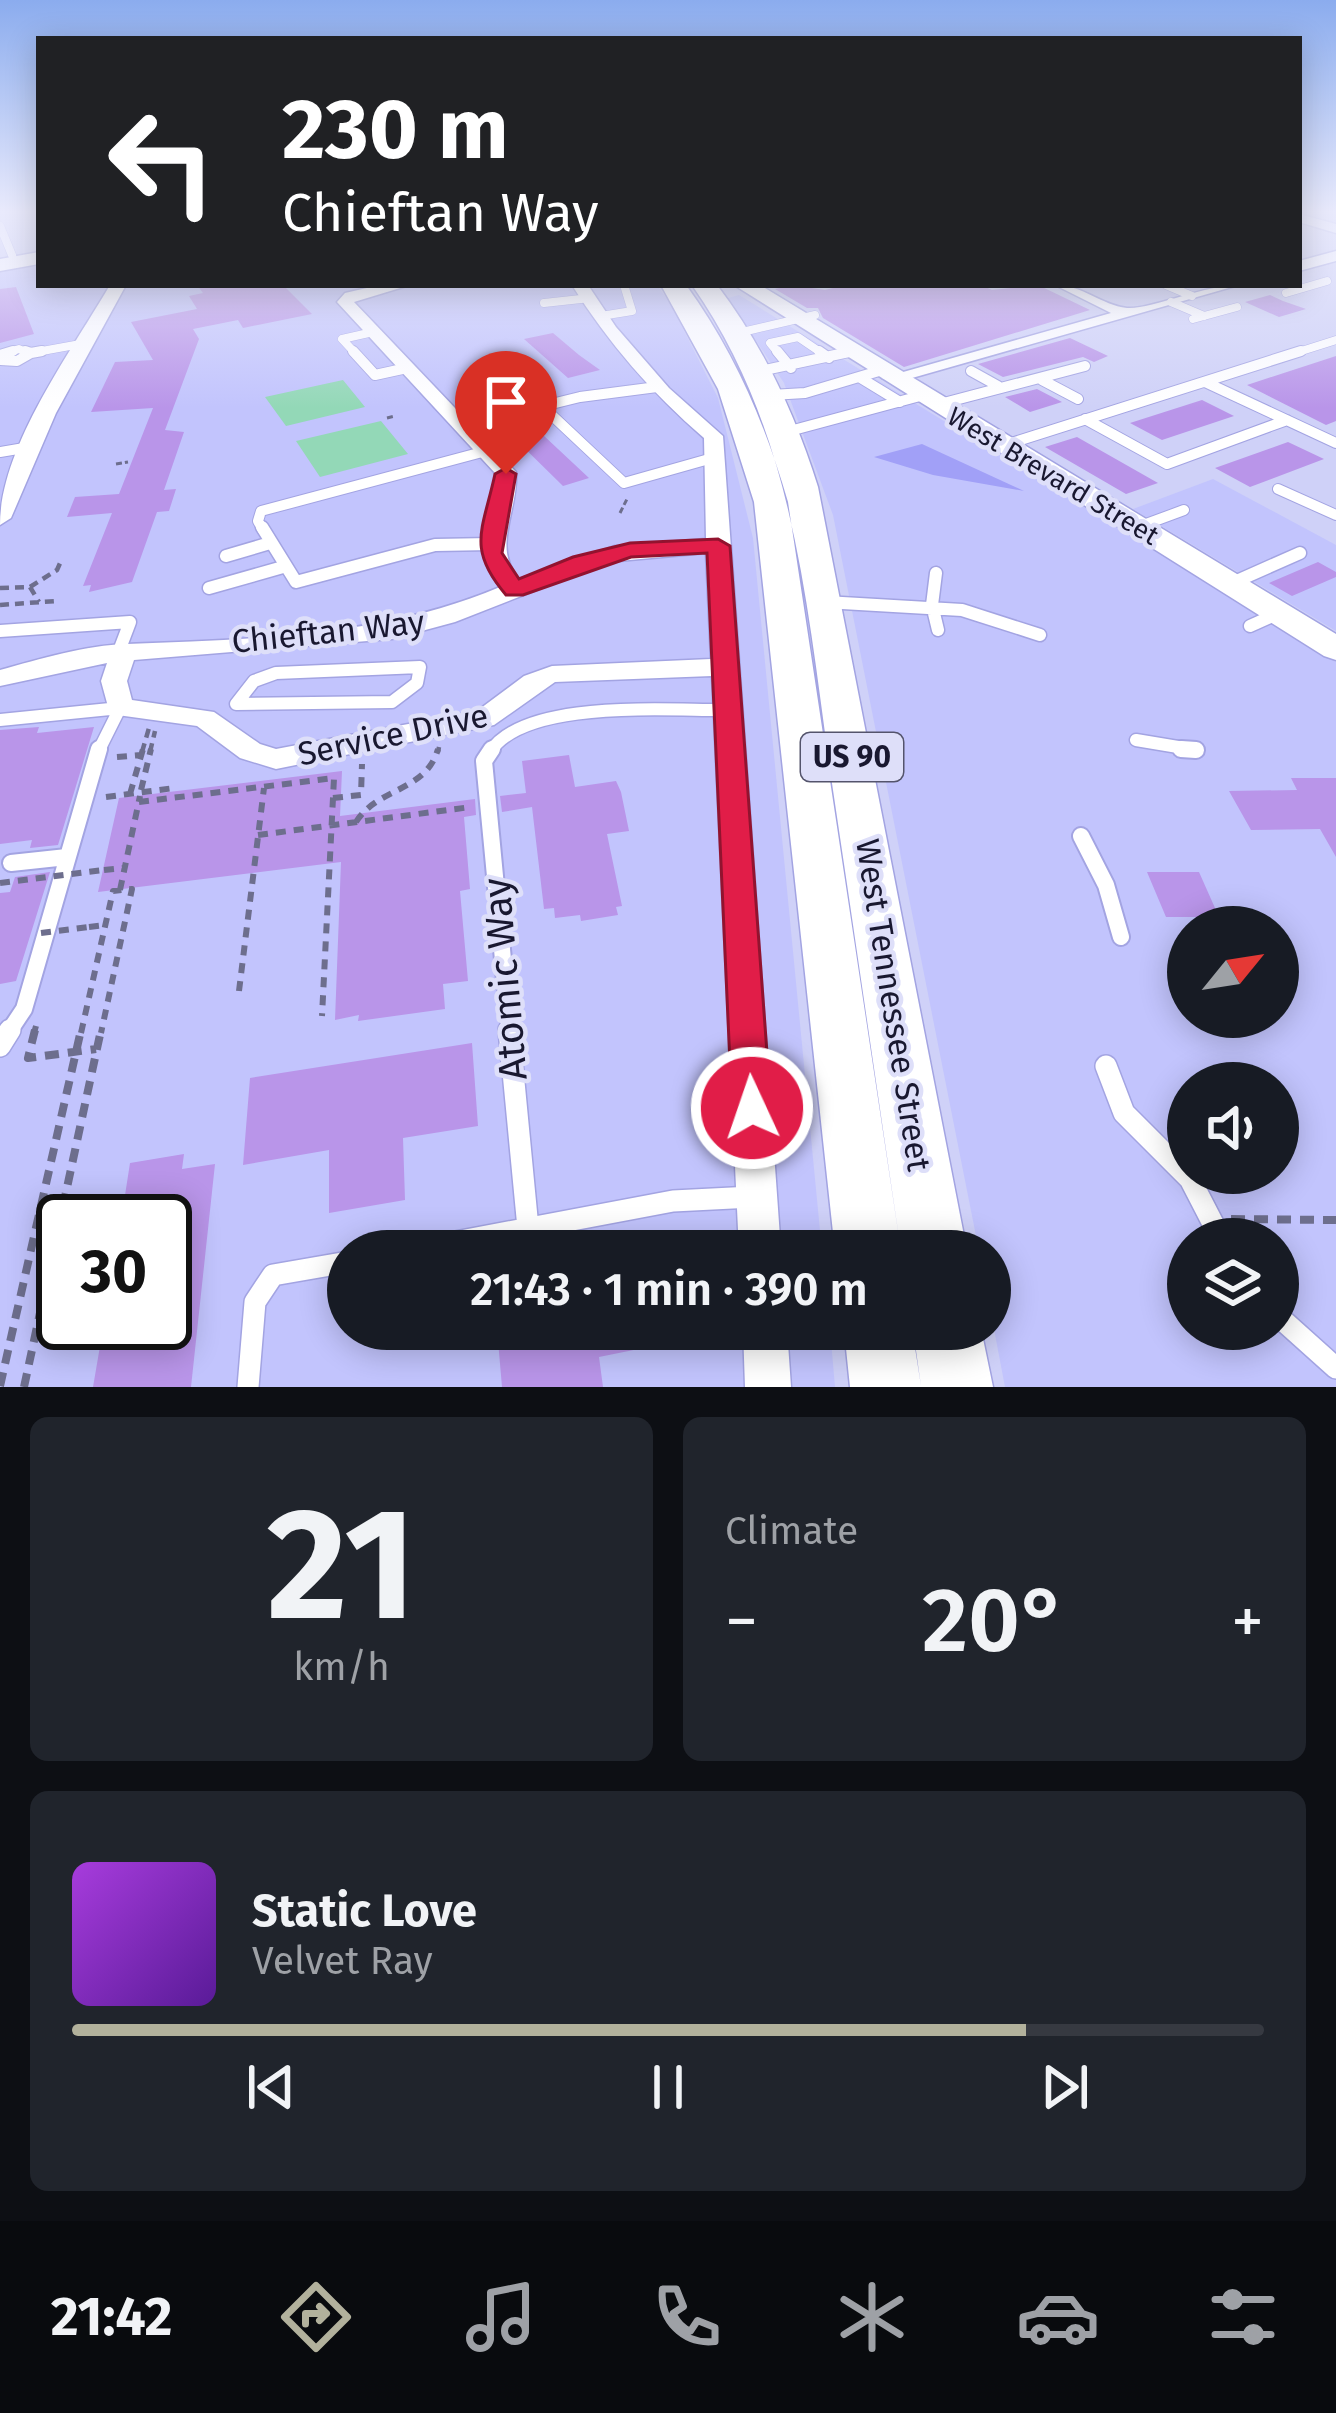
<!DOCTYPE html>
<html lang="en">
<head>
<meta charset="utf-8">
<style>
  :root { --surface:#171b24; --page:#20242c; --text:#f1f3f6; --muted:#9ea1a6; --line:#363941; --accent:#b2b19c }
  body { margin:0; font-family:"Fira Sans",sans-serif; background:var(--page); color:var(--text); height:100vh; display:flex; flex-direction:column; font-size:45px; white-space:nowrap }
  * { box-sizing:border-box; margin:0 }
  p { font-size:39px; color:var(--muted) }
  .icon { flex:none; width:66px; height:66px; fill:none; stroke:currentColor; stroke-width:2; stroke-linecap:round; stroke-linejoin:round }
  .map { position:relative; height:1387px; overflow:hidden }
  .panel { display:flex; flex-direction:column; gap:30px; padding:30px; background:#0d0f14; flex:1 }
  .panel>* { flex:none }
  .hud { position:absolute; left:36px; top:36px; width:1266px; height:252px; border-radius:0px; box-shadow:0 6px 30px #0003; background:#202124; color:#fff; overflow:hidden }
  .needle { width:78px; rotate:60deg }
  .fabs { position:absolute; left:1167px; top:906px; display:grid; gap:24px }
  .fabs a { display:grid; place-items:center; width:132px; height:132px; border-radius:50%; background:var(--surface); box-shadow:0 6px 30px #0003; font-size:60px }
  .speed { position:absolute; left:36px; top:1194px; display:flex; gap:24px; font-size:60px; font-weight:700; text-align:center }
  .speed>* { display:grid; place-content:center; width:156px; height:156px; border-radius:50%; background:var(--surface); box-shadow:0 6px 30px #0003; line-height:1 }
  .speed .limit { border:6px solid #111; border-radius:18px; background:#fff; color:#111 }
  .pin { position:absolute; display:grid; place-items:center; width:102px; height:102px; color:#fff; margin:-123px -51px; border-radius:50% 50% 50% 0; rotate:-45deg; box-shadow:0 0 12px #0007 }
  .pin .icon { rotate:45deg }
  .me { position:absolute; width:132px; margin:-66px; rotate:357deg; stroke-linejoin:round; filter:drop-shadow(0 0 9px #0008) }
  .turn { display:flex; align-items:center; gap:42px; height:252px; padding:0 48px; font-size:54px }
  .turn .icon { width:156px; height:156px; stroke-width:2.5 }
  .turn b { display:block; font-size:84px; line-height:102px }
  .big { font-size:90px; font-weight:600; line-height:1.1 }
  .panel .card { flex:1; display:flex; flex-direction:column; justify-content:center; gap:18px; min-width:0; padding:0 42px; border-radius:18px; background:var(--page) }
  .panel .dial { align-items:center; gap:0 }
  .dial b { font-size:156px; line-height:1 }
  .song { display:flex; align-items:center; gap:36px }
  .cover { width:144px; height:144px; border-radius:18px; background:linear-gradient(135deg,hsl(280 70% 55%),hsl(270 70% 35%)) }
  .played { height:12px; border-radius:6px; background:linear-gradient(90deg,var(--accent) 80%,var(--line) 80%) }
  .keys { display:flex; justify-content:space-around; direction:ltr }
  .heat { display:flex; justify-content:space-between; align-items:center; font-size:66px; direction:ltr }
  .panel .tiles { flex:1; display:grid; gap:30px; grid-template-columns:1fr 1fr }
  .card:last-child { grid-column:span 2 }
  .trip { position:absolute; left:327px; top:1230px; width:684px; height:120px; border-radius:60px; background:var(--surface); box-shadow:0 6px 30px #0003; font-weight:600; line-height:120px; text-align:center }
  .dock { display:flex; height:192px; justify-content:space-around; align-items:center; background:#090b0e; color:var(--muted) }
  .dock .icon { width:84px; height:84px }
  .dock .active { color:var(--accent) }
  .dock b { font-size:54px; color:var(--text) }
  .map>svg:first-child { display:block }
</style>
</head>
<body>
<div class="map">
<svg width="1336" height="1387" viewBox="0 0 1336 1387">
  <rect width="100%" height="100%" fill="#cfd1f8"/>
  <!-- built -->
  <path fill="#c2c4fd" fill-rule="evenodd" d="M39,261V285H657L670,303L718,398L753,538L822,1251H348V1329H830L835,1387H0V267ZM63,1221H165V1323H63Z
    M739,295L1336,662V1387H1005L990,1308V1251H979L833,515L784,383L728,298ZM1188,927H1278V1017H1188ZM1188,1083H1278V1173H1188ZM1188,1239H1278V1329H1188Z
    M1213,479L1336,545V631L1133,509Z"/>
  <!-- green -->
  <path fill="#93d8b7" d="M343,380L365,407L286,426L265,397Z
    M381,421L408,454L320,477L296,441Z"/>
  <!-- water -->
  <path fill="#a1a0f7" d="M922,444L1024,491L933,475L874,457Z"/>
  <!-- building -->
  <path fill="#b995e9" d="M197,285H283L312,314L243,328L238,320L193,329L199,339L165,430L184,432L164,490L176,489L169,511L157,512L132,582L89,592L91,585L83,586L112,513L67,517L75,497L119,494L153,408L91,412L115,362L153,360L131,322L197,309L189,296L203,293Z
    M792,285L825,290L845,285H981L992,290L1038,285L1090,310L904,367L823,318L818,308H807L775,289Z
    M16,287L34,334L0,343V289Z
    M1270,295L1283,301L1306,309L1279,317L1245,302Z
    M553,333L579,355L600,370L568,378L524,339Z
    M1070,338L1108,356L1094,362L1083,357L1003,377L978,364Z
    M1336,356V421L1326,425L1247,385Z
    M1037,389L1062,402L1030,412L1005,397Z
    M1202,400L1234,416L1162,440L1130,423Z
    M527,420L589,478L563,486L501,425Z
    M1077,437L1158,483L1126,494L1045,447Z
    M1288,442L1324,459L1250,487L1215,468Z
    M1318,562L1336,572V577L1292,596L1269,583Z
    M39,727L37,733L94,727L58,845L30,848L32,840L0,844V730Z
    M569,755L575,787L616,781L621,792L629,831L607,834L622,906L616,907L618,915L581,921L580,915L555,918L554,908L544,909L532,807L502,812L500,796L526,793L522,761Z
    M342,771L340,816L475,799L476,815L464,817L470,889L460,891L468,981L443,984L445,1009L358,1021L359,1015L335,1020L341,862L98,892L119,798Z
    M1291,778H1336V857L1320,829L1251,830L1229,791L1297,790Z
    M50,872L16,981L0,984V893L10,892L15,877Z
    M1147,872H1199L1219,917H1166Z
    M472,1043L478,1126L403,1138L405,1200L329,1213V1150L243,1165L250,1078Z
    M184,1154L182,1169L215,1164L191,1387H93L104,1323H165V1221H121L130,1163Z
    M497,1329H697L698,1337L599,1357L603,1387H502Z"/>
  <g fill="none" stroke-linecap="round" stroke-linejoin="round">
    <defs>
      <path id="lane-far4" d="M0,226L12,255
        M1166,285L1192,296
        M1286,293L1327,281
        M1171,302L1204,316
        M544,303L590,298
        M601,316L632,311L624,285
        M1193,319L1237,307
        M738,333L815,315
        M31,353L86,343
        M3,354L19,349L29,354
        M356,354L342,339L373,332
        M779,354L770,343L798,337L823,354
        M840,354L849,352
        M1292,354L1336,340"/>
      <path id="lane-far3" d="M353,351L375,375L407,368
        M777,351L791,368
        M819,351L829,358
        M31,353L42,351
        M0,355L13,351
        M0,360L17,361L31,353L25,351
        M760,371L849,352
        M971,371L998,386
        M859,377L900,402
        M1042,380L1078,399
        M1205,382L1336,443
        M771,395L805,393L879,371
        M936,405L1085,366
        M542,406L624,483L716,457
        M511,414L580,397L657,387
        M1085,419L1167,464L1287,420
        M786,432L920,396
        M1005,445L1301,351
        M0,452L30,447
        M1278,489L1336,515
        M1138,527L1184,510
        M263,530L258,521L261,511L486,451"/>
      <path id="lane-far2" d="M262,527L296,582L435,545L491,544
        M226,556L270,543
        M936,573L932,605L938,630
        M1230,584L1300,553
        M209,588L283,567
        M825,602L962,610L1040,635
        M1250,626L1279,613
        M0,631L130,622L119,651
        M420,667L417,683L392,702L236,704L254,681L276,673Z
        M0,720L120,708
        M1136,740L1196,750
        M98,752L120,708
        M490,752C525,698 670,711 728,710"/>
      <path id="lane-far1" d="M492,749L484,761L510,1033
        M1181,749L1196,750
        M1081,836L1106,885L1121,937
        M11,863L67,857
        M8,1033L24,1009L99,749"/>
      <path id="lane" d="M509,1030L528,1228
        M0,1046L10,1030
        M1106,1066L1124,1113L1190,1179L1221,1239
        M408,1251L673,1201L752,1197
        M1278,1316L1336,1368
        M248,1387L255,1302L273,1275L348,1262"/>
      <path id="street" d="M1299,214L1336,224V233L1299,222Z
        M1336,251V261L1299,271V261Z
        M110,285H126L56,413L11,518L0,525C0,447 71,352 110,285Z
        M380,285H410L354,302L516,472C519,510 491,546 519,579L615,546L706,539L704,438C651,392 609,344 572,285H588L616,327L669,388L723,436L781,1251H739L712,676L555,682L494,725L276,769L240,758L197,726L110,714L101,681L107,663L0,686V670C40,659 86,645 127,644C253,639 382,637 500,587C464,544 498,520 495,473L337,302L345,293ZM706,553L711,659L552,666L524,676L477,711L276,749L260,744L214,712L132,700L127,681L134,660L392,639L455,622L608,562Z
        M1055,285C1083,285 1101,305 1127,308C1149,310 1205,285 1239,285L898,382L882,378L1111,313Z
        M743,1329H787L791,1387H745Z"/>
      <path id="secondary" d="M39,252V264L0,271V259Z
        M734,285H760L1336,634V660L1324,656Z"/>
      <path id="primary" d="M661,285H686C734,351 765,423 788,502L901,1251H835L754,502L718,389Z
        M692,285H717C764,347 795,414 818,487L967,1251H901C878,1097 856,943 833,790C807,613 797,435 692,285Z
        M844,1329H912L921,1386L913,1329H981L993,1387H850Z"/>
    </defs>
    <!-- lane-far4 casing -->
    <use href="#lane-far4" stroke="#a3a4e2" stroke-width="9"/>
    <!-- lane-far3 casing -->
    <use href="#lane-far3" stroke="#a3a4e2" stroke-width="12"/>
    <!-- lane-far2 casing -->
    <use href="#lane-far2" stroke="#a3a4e2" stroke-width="15"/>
    <!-- lane-far1 casing -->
    <use href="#lane-far1" stroke="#a3a4e2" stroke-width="20"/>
    <!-- lane casing -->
    <use href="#lane" stroke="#a3a4e2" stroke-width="24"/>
    <!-- street casing -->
    <use href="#street" stroke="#a3a4e2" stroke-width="3"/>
    <!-- secondary casing -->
    <use href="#secondary" stroke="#a3a4e2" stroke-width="3"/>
    <!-- primary casing -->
    <use href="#primary" stroke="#a3a4e2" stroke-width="3"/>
    <!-- path-far3 -->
    <path stroke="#6d6e8d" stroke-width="3" stroke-dasharray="6 3" stroke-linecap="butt" d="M387,418L395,416
      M482,418L496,399
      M116,464L128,462
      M620,513L628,497"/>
    <!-- path-far2 -->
    <path stroke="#6d6e8d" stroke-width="4.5" stroke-dasharray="9 6" stroke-linecap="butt" d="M30,587L57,570L61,561
      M0,588L30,587L39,602
      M0,605L56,601
      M142,752L149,728
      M150,752L155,731
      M438,752L439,747"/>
    <!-- path-far1 -->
    <path stroke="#6d6e8d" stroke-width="6" stroke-dasharray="10 8" stroke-linecap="butt" d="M117,757L141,755
      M141,790L151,749
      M130,794L143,749
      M106,797L174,788
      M333,798L361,795L362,764
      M139,802L334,778L322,1016
      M356,822C378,787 426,792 438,749
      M258,835L471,807
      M104,870L124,868
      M120,890L140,796
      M89,927L106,925
      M239,991L264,788
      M34,1033L36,1026
      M81,1033L113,891L132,889L101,1033"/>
    <!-- path -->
    <path stroke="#6d6e8d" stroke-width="8" stroke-dasharray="14 9" stroke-linecap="butt" d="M35,1030L28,1058L96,1049
      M1231,1219L1336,1220
      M0,1386L81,1030
      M24,1387L101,1030"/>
    <!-- lane-far4 -->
    <use href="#lane-far4" stroke="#fff" stroke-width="8"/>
    <!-- lane-far3 -->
    <use href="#lane-far3" stroke="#fff" stroke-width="10"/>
    <!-- lane-far2 -->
    <use href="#lane-far2" stroke="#fff" stroke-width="12"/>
    <!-- lane-far1 -->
    <use href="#lane-far1" stroke="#fff" stroke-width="16"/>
    <!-- lane -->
    <use href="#lane" stroke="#fff" stroke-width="21"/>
    <!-- street -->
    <use href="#street" fill="#fff" fill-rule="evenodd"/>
    <!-- secondary -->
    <use href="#secondary" fill="#fff" fill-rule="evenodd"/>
    <!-- primary -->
    <use href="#primary" fill="#fff" fill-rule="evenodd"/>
    <!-- path-bridge -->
    <path stroke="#6d6e8d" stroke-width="6" stroke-dasharray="10 8" stroke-linecap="butt" d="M0,883L104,870
      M41,933L89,927"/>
  </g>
  <!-- sky -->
  <linearGradient id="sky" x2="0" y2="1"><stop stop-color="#8bacee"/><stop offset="0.52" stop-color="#e9eafc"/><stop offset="1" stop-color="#e9eafc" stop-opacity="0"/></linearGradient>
  <rect width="1336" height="408" fill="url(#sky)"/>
  <!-- route -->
  <path fill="#e11d48" stroke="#92132f" stroke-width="3" d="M506,468L516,474L502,553L519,579L573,557L630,543L718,539L730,546L771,1108L765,1121L752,1126L738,1121L732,1108L707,553L631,557L523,595H506C466,548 483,530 495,474Z"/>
  <g text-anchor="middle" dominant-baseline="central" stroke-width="9" stroke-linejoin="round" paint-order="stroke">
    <!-- far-street labels -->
    <g font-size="27" fill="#191830" stroke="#dedff9">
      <text transform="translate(1053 476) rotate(31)">West Brevard Street</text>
    </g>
    <!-- shield labels -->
    <rect fill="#dedff9" stroke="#54546c" stroke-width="3" x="801" y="733" width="102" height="48" rx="9"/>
    <g font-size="30" font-weight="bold" fill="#191830">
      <text x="852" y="757">US 90</text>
    </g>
    <!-- street labels -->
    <g font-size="33" fill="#191830" stroke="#dedff9">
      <text transform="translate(328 632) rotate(-6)">Chieftan Way</text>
      <text transform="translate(393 735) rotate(-12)">Service Drive</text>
      <text transform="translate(893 1005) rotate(81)">West Tennessee Street</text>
    </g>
    <!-- near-street labels -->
    <g font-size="39" fill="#191830" stroke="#dedff9">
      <text transform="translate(505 979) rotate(-95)">Atomic Way</text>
    </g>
  </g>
</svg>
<div class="fabs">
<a><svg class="needle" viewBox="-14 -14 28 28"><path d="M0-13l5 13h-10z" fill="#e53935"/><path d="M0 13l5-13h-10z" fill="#9ea1a6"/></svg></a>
<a><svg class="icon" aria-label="sound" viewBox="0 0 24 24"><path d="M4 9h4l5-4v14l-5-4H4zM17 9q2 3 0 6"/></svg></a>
<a><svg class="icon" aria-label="layers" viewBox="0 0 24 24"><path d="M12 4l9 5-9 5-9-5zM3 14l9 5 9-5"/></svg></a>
</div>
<div class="speed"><div class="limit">30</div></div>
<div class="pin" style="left:506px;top:474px;background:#d93025"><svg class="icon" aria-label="arrive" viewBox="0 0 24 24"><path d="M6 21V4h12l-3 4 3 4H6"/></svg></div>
<svg class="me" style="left:752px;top:1108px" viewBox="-20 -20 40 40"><circle r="17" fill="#e11d48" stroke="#fff" stroke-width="3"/><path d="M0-11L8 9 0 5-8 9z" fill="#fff"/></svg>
<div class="trip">21:43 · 1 min · 390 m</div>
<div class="hud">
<div class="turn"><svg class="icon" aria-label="left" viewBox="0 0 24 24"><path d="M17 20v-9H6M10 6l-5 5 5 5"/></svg><div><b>230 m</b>Chieftan Way</div></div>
</div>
</div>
<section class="panel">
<div class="tiles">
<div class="card dial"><b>21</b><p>km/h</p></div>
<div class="card"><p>Climate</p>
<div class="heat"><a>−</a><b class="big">20°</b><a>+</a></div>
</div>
<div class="card">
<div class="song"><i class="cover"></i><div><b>Static Love</b><p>Velvet Ray</p></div></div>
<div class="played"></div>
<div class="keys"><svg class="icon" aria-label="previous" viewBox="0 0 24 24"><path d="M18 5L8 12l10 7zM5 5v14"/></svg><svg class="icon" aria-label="pause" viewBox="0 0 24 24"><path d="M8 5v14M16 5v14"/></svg><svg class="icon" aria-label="next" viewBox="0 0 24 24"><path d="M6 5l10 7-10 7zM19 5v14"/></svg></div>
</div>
</div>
</section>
<nav class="dock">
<b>21:42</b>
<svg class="icon active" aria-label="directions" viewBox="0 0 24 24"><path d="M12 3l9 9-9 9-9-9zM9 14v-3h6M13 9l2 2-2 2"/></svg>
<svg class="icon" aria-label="music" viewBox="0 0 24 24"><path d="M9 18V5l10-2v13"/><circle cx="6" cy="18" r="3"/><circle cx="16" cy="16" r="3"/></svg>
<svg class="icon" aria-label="phone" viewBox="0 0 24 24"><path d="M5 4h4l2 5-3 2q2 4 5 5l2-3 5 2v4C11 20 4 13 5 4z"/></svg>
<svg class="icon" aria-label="climate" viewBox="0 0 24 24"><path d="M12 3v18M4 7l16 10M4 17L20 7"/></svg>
<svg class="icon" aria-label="car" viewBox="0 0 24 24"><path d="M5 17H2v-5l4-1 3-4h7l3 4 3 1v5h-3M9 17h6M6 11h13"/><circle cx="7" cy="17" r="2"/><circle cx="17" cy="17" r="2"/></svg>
<svg class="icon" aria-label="filters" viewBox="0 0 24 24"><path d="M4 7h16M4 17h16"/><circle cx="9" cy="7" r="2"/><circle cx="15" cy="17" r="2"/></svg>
</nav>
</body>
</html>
